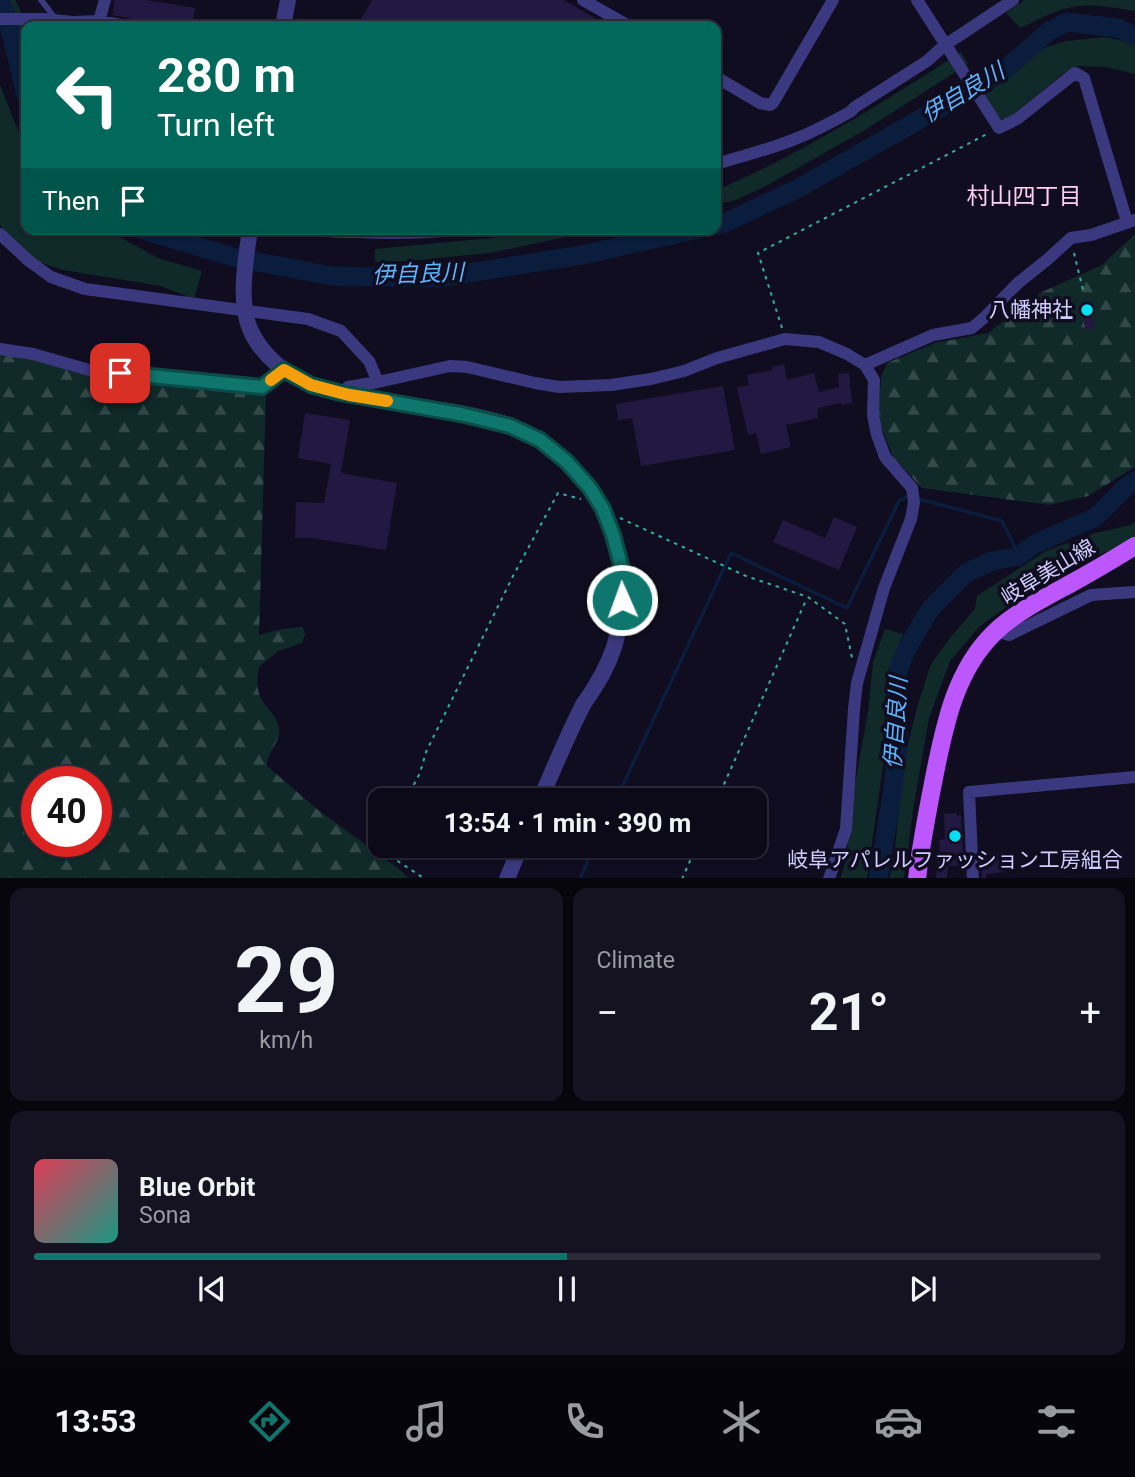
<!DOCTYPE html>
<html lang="en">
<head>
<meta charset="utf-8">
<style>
  :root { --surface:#0c0a18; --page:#151321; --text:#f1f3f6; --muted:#9a9aa2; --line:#2c2b37; --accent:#0f766e }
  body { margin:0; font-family:Roboto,"Noto Sans JP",sans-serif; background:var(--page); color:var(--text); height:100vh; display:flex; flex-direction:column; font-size:26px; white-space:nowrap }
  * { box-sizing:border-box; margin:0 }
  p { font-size:23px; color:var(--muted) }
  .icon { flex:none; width:38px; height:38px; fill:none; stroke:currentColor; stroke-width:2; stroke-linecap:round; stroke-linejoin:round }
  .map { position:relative; height:878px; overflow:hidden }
  .sheet { display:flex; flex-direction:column; gap:10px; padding:10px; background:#07060d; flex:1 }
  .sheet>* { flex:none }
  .top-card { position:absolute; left:21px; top:21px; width:700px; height:214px; border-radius:14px; box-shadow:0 2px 5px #0004,0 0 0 2px var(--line); background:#00695c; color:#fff; overflow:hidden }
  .speed { position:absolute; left:21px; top:766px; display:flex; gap:14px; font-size:35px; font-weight:700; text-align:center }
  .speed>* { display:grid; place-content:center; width:91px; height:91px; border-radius:50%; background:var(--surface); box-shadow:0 2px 5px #0004,0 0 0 2px var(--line); line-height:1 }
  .speed .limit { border:10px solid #d22; background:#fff; color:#111 }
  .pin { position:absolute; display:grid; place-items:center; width:60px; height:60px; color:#fff; margin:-30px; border-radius:14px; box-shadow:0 4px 10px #0006 }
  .me { position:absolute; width:77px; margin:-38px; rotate:358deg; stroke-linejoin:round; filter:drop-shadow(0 0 5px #0008) }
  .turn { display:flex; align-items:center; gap:24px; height:147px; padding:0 21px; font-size:32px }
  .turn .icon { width:91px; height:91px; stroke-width:2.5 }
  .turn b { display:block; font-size:49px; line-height:60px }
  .then { display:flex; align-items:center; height:66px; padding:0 21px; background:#0003; gap:14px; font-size:26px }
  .big { font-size:52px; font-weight:700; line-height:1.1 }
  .sheet .card { flex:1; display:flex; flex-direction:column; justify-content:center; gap:10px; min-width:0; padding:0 24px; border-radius:14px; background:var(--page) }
  .sheet .dial { align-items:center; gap:0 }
  .dial b { font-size:91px; line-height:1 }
  .song { display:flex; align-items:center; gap:21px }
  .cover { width:84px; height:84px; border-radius:10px; background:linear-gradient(135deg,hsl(350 70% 55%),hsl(170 70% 35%)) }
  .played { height:7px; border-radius:4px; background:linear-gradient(90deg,var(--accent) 50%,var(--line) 50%) }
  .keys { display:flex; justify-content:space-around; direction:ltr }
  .heat { display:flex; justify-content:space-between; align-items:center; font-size:38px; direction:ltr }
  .sheet .tiles { flex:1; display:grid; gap:10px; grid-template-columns:1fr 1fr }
  .card:last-child { grid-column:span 2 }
  .trip { position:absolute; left:368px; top:788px; width:399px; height:70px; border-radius:14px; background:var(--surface); box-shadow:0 2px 5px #0004,0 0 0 2px var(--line); font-weight:700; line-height:70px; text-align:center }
  .dock { display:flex; height:112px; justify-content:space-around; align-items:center; background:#05040a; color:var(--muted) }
  .dock .icon { width:49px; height:49px }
  .dock .active { color:var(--accent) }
  .dock b { font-size:32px; color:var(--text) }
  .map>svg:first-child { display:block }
</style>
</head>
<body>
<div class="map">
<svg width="1135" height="879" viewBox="0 0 1135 879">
  <defs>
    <pattern id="forest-firs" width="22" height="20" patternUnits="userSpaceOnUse" patternTransform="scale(1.75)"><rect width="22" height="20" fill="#102a29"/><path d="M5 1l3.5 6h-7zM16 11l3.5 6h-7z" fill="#324849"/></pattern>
  </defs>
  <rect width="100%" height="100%" fill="#100d20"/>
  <!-- grass -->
  <path fill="#102a29" d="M0,0H15L28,26H26V82L0,11Z
    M1024,0H1135V11C1117,8 1097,4 1078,6C1058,8 1038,20 1020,28L1006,13Z
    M1106,37L1135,44V74L1106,67L1077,66L1063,74L1006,120L998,119L981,95L1037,50L1066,41Z
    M961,52L968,64L865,130L764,187L738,199L716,205V190C802,154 882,103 961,52Z
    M0,85L21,138L26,145V229H105L158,258L202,271L194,299L161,286L63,270L36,261L13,242L0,225Z
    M537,229H603L490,253L407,261L375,262V249L491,238Z
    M1135,522V537L1111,550L1055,572L980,626L950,661L929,718L914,804L904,878L889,879L894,858L903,764L918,704L931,664L950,638L975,609L977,596L1046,551L1092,534L1130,525Z
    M885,629L903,634L892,673L890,716L867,878L840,879L846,861L852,800L868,712L873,662Z"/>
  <!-- forest -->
  <path fill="url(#forest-firs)" fill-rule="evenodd" d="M1135,234V467L1088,496L1049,505L922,488L893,457L878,418L881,377L887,363L935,343L988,333L1042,292L1102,265Z
    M0,353L266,393L259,635C273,631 288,627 303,627L305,635L302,643L278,651L259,667C257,679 256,690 262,700C268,710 278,717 279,729C281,743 266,752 267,766L317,809L399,869L408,878H0ZM37,782H96V842H37Z"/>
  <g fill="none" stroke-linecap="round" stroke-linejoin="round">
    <!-- stream -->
    <path stroke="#0a1d3d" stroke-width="3.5" d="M616,800L731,553L847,608L899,501L908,496L1002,521L1019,556
      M580,879L595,845"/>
    <!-- river -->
    <path stroke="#0a1d3d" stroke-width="19" d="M0,2L7,17L26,95
      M716,225L722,224L797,189L991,79L1008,67L1048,32L1067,22L1118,28L1135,36
      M140,229L236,258L332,276L437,278L582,255L698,229
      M878,879L893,789L899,732L896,695L898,670L908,646L931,608L966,573L992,561L1019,556L1035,544L1096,517L1128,485L1135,481"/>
  </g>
  <!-- building -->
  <path fill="#211941" d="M115,0H146L195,8L192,26H159L135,22L129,18L112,15Z
    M372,0H564L595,18L590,26H357Z
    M1090,301L1095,328L1086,330L1079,304Z
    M784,364L787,380L814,373L819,392L839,387L838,374L849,373L852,403L841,405V403L818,408V410L817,411L818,418L786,425L791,447L761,454L756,433L748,435L737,388L749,385L747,375L772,370V367Z
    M723,386L735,450L641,466L632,418L618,420L616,404Z
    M305,413L350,420L341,473L397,483L386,550L313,538H295L296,502L324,503L331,464L298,458Z
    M834,517L857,527L839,570L773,542L783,520L825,538Z
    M957,813V816L961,815L964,865L948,866L947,879H936L937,861H941L939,840L945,839L944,814Z
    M1004,853V872L986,874L987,879H982L981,864L993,863L992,854Z"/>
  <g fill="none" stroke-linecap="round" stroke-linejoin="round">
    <!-- path -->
    <path stroke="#2fb0a7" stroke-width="2" stroke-dasharray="3.5 5" stroke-linecap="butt" d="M1074,253L1084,294
      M782,328L758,253L987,134
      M620,518L746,576L808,597L845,624L852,658
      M406,800L420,773L426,752L513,576L558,493L581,499
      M717,800L807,598
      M384,845L381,850L425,879
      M682,879L697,845"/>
    <!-- service -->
    <path stroke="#3a397f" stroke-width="6" d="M41,0L55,18"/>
    <!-- minor -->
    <path stroke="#3a397f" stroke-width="12" d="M583,0L629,26
      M917,0L999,128L1017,119L1075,73L1084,78L1127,222
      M0,19H43L73,22L99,21L127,26
      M99,21L105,0
      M716,77L760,103L770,105L773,103L833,0
      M716,164C744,155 773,149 800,137C817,130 833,121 850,112L855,107L927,61L945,45L1013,0
      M312,229C327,232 342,232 357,232C393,234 428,233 464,229
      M0,234L29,261L51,277L85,289L308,319L341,331L369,361L378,382
      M0,349L33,354L93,371L263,387L284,370
      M865,365L933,335L972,328L985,317L1018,283L1048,259L1071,238L1091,235L1135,220
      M341,393L348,387L378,382L450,366L467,367L535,383L559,387L611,385L651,379L684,371L717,358L785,339L819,342L847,354L865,365L874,380L873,415L877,435L885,457L912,488L914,502L911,519L884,588L857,683L854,709L846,829L829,879
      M995,631L1009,635L1091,595L1135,592
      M973,879L969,792L1135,777"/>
    <!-- tertiary -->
    <path stroke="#3a397f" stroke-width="16" d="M283,26L288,0
      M250,229C246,258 238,301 250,329C261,355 285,374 311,385C331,392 353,396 373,399C418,407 466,411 509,425C547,438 580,469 599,503C622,542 627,589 618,632C614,652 604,673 593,690C590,695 587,699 584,703C568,734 554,768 540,800
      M507,879L521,845"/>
    <!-- primary -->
    <path stroke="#bc56fd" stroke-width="18" d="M917,879C921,843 928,808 935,773C945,723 956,670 994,633C1014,613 1046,597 1070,584C1092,572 1114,559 1135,546"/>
  </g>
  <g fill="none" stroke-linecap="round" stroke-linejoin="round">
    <defs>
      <path id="route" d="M120,373L262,387L284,370L311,385L341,393L465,415L510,426L540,440L567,462L590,488L603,509L613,535L621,565L622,600"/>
    </defs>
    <!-- route casing -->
    <use href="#route" stroke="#0a4d48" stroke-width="18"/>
    <!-- route -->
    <use href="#route" stroke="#0f766e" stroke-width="12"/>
    <!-- slow -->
    <path stroke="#f59e0b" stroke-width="12" d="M271,380L284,370L311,385L349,395L387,401"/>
  </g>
  <!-- markers -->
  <g fill="#03e0f4" stroke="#100d20" stroke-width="2.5">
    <circle cx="1087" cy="310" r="7"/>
    <circle cx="955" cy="836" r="7"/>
  </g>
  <g text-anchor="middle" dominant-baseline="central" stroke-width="7" stroke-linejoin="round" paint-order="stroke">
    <!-- poi labels -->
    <g font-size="21" fill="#d2cdfe" stroke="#100d20" text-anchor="end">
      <text x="1073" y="310">八幡神社</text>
      <text x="955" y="860" text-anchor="middle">岐阜アパレルファッション工房組合</text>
    </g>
    <!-- street labels -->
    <g font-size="21" fill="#d2cdfe" stroke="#100d20">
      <text transform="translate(1048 572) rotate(-31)">岐阜美山線</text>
    </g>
    <!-- water labels -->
    <g font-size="23" font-style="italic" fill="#5db5fd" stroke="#100d20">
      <text transform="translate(963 93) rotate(-31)">伊自良川</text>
      <text transform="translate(418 274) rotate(-2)">伊自良川</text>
      <text transform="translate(896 723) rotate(-86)">伊自良川</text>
    </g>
    <!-- neighbourhood labels -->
    <g font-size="23" fill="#fecfee" stroke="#100d20">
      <text x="1024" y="196">村山四丁目</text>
    </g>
  </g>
</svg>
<div class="speed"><div class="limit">40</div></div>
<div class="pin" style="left:120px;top:373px;background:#d93025"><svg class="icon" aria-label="arrive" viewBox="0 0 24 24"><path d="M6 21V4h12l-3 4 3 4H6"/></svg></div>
<svg class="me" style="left:622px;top:600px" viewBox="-20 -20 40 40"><circle r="17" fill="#0f766e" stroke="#fff" stroke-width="3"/><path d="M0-11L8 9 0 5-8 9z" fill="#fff"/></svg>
<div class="trip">13:54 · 1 min · 390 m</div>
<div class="top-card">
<div class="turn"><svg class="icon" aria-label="left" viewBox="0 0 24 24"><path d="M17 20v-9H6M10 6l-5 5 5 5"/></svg><div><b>280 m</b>Turn left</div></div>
<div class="then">Then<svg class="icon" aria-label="arrive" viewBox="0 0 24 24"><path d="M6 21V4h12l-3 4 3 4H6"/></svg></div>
</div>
</div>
<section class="sheet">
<div class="tiles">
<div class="card dial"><b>29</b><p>km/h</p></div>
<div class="card"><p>Climate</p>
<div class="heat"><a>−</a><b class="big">21°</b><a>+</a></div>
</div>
<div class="card">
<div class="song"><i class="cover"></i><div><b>Blue Orbit</b><p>Sona</p></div></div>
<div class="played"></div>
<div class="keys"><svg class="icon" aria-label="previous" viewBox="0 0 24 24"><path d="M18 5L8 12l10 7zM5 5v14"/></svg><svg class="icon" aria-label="pause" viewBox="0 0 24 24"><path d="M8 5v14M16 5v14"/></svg><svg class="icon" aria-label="next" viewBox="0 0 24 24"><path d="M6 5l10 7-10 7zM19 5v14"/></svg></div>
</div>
</div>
</section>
<nav class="dock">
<b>13:53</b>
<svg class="icon active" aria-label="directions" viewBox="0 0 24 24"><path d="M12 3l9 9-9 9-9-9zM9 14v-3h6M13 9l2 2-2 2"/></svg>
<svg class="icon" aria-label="music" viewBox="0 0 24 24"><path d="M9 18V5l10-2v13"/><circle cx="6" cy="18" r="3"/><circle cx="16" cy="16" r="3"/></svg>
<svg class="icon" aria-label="phone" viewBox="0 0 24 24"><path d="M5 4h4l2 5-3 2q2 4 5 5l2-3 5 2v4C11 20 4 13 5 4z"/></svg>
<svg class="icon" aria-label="climate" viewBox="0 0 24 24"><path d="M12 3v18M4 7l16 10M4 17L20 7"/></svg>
<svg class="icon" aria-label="car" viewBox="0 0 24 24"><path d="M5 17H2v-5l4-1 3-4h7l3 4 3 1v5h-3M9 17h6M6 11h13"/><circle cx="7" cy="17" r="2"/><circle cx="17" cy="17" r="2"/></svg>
<svg class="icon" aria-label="filters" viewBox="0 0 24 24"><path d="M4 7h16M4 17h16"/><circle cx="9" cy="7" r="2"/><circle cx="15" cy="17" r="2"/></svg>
</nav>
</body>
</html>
